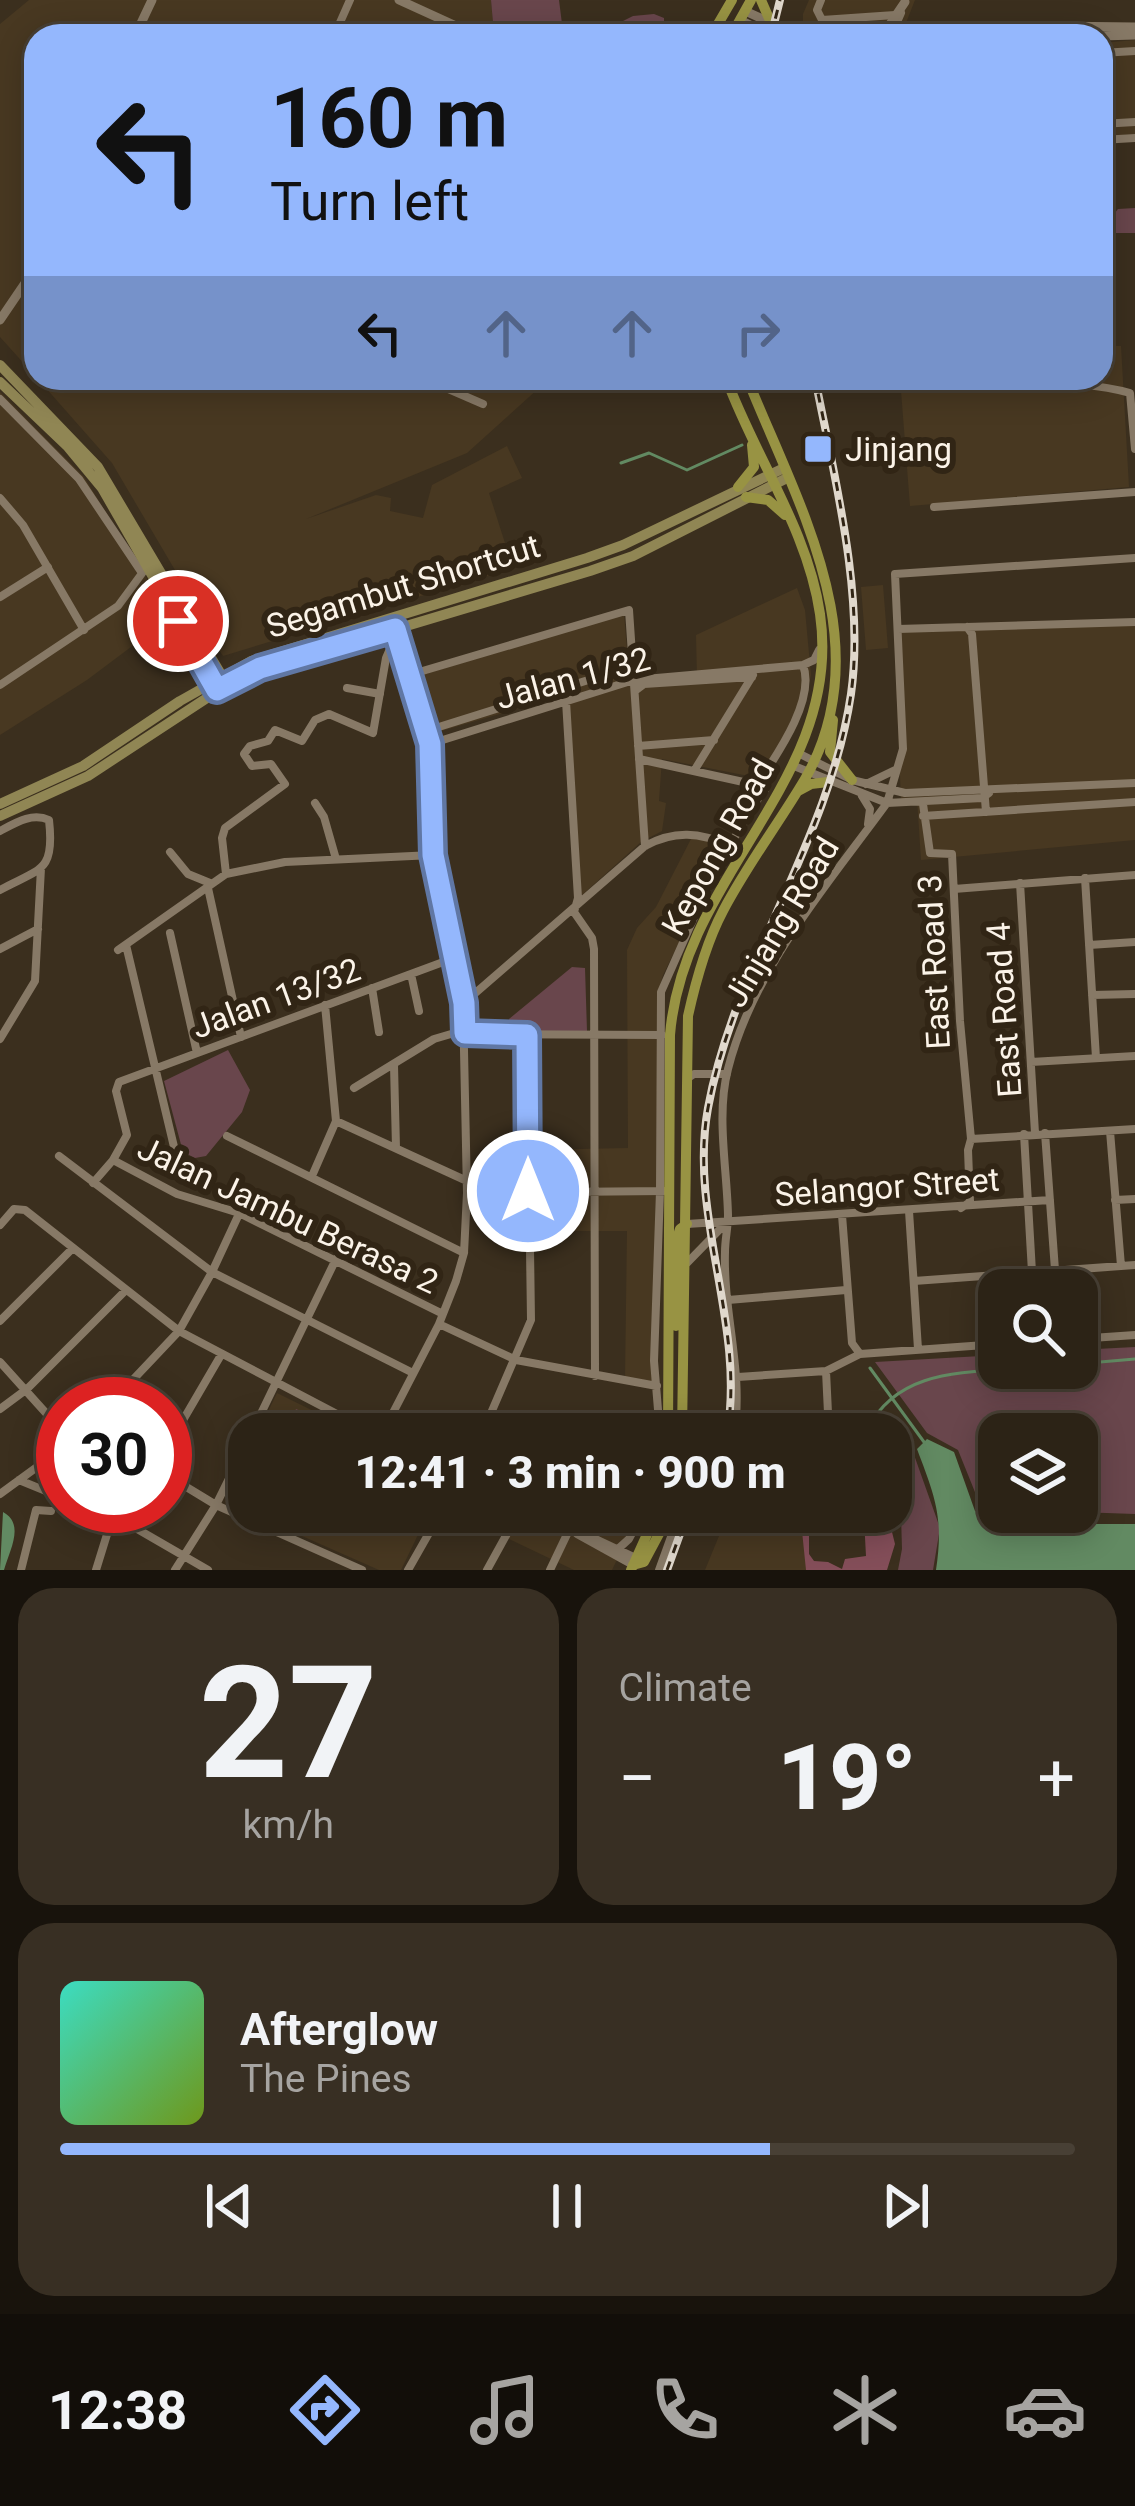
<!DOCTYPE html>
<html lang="en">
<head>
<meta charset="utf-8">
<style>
  :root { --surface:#2c2316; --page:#382f23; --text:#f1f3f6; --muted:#a6a4a1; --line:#484035; --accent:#94b7fd }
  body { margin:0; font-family:Roboto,sans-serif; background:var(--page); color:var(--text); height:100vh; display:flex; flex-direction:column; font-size:45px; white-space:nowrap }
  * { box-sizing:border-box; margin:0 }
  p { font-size:39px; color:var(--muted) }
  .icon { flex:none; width:66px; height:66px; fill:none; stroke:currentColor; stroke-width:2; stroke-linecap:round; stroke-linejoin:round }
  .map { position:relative; height:1570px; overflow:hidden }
  .side { display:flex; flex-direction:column; gap:18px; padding:18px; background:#18130c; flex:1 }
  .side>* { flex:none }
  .hud { position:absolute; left:24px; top:24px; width:1089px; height:366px; border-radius:36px; box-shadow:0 6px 30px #0003,0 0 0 3px var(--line); background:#94b7fd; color:#111; overflow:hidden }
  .controls { position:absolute; left:978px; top:1269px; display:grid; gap:24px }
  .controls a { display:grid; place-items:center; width:120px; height:120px; border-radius:24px; background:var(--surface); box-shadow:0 6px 30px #0003,0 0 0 3px var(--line); font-size:60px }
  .speed { position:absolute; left:36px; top:1377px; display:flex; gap:24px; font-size:60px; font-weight:700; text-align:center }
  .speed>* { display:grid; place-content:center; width:156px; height:156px; border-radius:50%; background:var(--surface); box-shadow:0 6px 30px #0003,0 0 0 3px var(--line); line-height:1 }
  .speed .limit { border:18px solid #d22; background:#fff; color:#111 }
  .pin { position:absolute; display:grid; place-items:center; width:102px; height:102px; color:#fff; margin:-51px; border:6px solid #fff; border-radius:50%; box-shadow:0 3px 12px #0007 }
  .me { position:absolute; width:132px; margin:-66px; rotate:0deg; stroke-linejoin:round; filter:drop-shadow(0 0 9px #0008) }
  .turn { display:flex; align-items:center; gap:42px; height:252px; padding:0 48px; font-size:54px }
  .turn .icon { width:156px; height:156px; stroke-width:2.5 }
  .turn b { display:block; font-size:84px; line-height:102px }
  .lanes { display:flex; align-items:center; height:114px; padding:0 48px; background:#0003; justify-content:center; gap:60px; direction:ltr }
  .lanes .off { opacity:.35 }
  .big { font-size:90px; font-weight:800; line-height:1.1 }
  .side .card { flex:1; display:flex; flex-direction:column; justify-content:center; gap:18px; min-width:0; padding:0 42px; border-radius:36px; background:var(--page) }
  .side .dial { align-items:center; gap:0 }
  .dial b { font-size:156px; line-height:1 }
  .song { display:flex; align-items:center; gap:36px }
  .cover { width:144px; height:144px; border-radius:18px; background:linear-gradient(135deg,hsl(170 70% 55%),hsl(80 70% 35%)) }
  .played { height:12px; border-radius:6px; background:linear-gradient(90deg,var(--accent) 70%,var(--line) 70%) }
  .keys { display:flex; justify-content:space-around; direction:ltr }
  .heat { display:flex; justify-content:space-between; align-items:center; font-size:66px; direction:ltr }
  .side .tiles { flex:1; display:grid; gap:18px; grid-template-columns:1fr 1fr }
  .card:last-child { grid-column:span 2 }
  .trip { position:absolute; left:228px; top:1413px; width:684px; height:120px; border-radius:36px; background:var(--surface); box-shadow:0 6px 30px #0003,0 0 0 3px var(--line); font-weight:800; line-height:120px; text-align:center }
  .tab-bar { display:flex; height:192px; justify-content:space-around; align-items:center; background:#120e09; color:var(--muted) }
  .tab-bar .icon { width:84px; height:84px }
  .tab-bar .current { color:var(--accent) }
  .tab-bar b { font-size:54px; color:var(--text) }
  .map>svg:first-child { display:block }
</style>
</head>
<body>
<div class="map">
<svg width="1135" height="1570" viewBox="0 0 1135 1570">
  <rect width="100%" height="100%" fill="#3b2f1e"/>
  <!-- built -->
  <path fill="#483821" d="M29,0H491L493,23L514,36H36V377L0,337V24Z
    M809,0H915L906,23L811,31L803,27V14Z
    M1135,40V134L1101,137V43Z
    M1101,346H1121L1129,487L910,506L900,378H1101Z
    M37,378H550L467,453L306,519L376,495L391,498L390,511L423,518L432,485L507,446L522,478L489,493L513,568L223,656L200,621L208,615L206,593L192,599L112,463Z
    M0,392L84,477L171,617L87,680L0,735Z
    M883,585L888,648L866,650L861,587Z
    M797,588L805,610L811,675L802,714L759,778L662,759L659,801L666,803L662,831L641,842L581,896L568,694L431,734L412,678L624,614L630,686L697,678L696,635Z
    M1135,625V840L921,860L917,799L901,800L894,630Z
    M692,837L727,846L663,975L658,993L654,1383L625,1378L627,1231H531L530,1150L628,1148L627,950L637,928L656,907Z
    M277,1393L360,1434H257Z
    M249,1452V1512H429L401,1570H379L225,1502Z
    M521,1512H628L637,1518L612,1570H574L507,1538Z
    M742,1512H802L810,1570H705L728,1514Z"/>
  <!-- green -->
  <path fill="#69464c" d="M491,0H559L563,32L591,36H514L493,23Z
    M654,14L664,18V36H593L633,16Z
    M1135,208V233H1109L1110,219L1118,209Z
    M572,967L585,968L587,1031H511L509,1019Z
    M228,1050L250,1090L242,1112L206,1156L195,1158L183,1152L164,1081Z
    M1135,1347V1514L1077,1512V1434H999V1508L981,1507L958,1450L927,1433L875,1362L999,1355V1368H1077V1350Z
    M296,1409L327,1422L322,1434H285Z
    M913,1452L940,1528L933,1570H898L902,1549L900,1481Z"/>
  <!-- forest -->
  <path fill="#844e59" d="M858,1512H887L895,1544L887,1570H806L802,1531L809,1529V1554L814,1561L828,1562L842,1569L845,1559L866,1556L864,1519L859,1518Z"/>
  <!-- water -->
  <path fill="#628a62" d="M927,1439L954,1452L975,1511L1085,1524H1135V1570H936C944,1517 935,1497 917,1449Z
    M3,1512C25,1524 10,1549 4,1570H0Z"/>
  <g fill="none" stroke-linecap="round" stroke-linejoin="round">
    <!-- stream -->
    <path stroke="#628a62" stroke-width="3" d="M621,463L649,453L687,470L742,445
      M1077,1364L1135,1359
      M870,1368L924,1442
      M867,1430C898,1368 965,1373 1027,1368"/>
    <!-- minor -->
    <path stroke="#877966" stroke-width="8" d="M821,0L817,10L822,20L895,15
      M334,36L350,0
      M891,36L901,13
      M1101,53L1135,51
      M1101,124L1135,122
      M1101,140L1135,138
      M423,378L483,404
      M951,378C970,388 986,380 1007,381C1048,383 1091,382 1130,393L1135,449
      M0,399L79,479L142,573
      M0,498L23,525L84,630
      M934,507L1135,492
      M0,597L48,567
      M967,627L972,634L986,812
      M898,629L1135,622
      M409,675L629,610L645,846
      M0,685L118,606L143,572
      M347,688L380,694
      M636,690L644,684L752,677
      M566,701L578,898L574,912L592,938L594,949L595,1376
      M426,731L633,666
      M430,744L634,680L803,665L814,660L819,650
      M638,746L714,740
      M800,754L852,780L905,793L1135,783
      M639,759L757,785L765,790
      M794,766L887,803L982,798L989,793
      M694,771L753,675
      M866,784L895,770
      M757,785C776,756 816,700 803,665
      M862,796L870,809L868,824
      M315,803L324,817L336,859
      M923,804L930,853L952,854L960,1021L971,1139L968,1150L970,1202L961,1208
      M923,816L1135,802
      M0,831C15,823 32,812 49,820C55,872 41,868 0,890
      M170,852L188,874L210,883
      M226,874L222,838L225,828L285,784L271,764L252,766L244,754L250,746L268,741L275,730L302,741L315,720L329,714L373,733L386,658L389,651L399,645
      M1085,878L1096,1058
      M1020,883L1035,1133
      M208,888L241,1037
      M954,889L1135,875
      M170,933L197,1053
      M126,945L175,1151
      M1089,945L1135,942
      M0,949L38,929
      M118,950L226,874L285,862L433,855
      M411,974L419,1011
      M372,988L379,1032
      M1092,995L1135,994
      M465,1002L645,846C674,830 700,832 730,846
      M0,1039L35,981L41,868
      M1031,1062L1135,1056
      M394,1065L396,1148
      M688,1078L694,1074H727
      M354,1088L434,1039L451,1034L662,1035
      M336,1121L467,1181
      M1110,1131L1121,1266
      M1045,1133L1055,1270
      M1024,1134L1032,1272
      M227,1136L464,1253
      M971,1139L1135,1129
      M59,1156L212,1272L413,1373
      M113,1160L177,1194L239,1213L443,1314
      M312,1176L336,1121L325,1005
      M93,1183L113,1160L127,1135L116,1091L119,1082L454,958
      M467,1193L664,1191
      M1115,1200L1135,1199
      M909,1211L918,1349
      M842,1215L852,1343L860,1354
      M687,1224L1050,1200
      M0,1225L14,1209L25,1210L179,1331L375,1434
      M687,1263L727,1222
      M1045,1271L1046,1290
      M914,1281L1135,1265
      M728,1300L846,1290
      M0,1321L72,1249
      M439,1324L516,1360L657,1386
      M1077,1339L1135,1335
      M0,1362L63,1432
      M826,1371L829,1434
      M738,1377L826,1371L860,1354L999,1344
      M110,1404L179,1331L212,1272L239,1214
      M0,1409L27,1389L125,1291
      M687,1415L690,1434
      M251,1434L336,1259
      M382,1434L439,1324L456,1281L464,1253L467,1193L463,1003L433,855L430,744L395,629
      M482,1434L531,1320L527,1035
      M660,1434L654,1361L660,1191L661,992L716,868L764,789
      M734,1434C744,1372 723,1314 725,1252C725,1239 728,1228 728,1215C727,1168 716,1115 728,1069C753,969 828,884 887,803L903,749L895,574L1135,558
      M165,1451L221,1355
      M165,1474L216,1505L362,1570
      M19,1480L63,1498
      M0,1494L63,1448
      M87,1506L113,1515L208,1570
      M538,1512L636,1558
      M577,1534L633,1565
      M618,1549L629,1539L643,1512
      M21,1570L36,1510L51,1511
      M96,1570L113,1515
      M175,1570L216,1505L249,1438
      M408,1570L441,1512
      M487,1570L519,1512
      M550,1570L570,1528
      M659,1570L680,1512"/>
    <!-- tertiary -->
    <path stroke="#877966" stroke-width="9" d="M399,0L478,36
      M745,11L800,36
      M740,20L772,36
      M135,36L152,0
      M863,36L886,30L905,2
      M908,36L1051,26L1135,27
      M1101,36L1135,35
      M0,320L36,267"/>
    <!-- secondary -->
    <path stroke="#908654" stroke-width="10" d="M0,365L98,467L225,681
      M0,382L68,447L102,488L215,685
      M0,804L83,766L180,701L251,661L587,558L623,545L782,469
      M0,816L88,776L242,675L590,571L633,556L787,478"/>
    <!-- primary -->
    <path stroke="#989343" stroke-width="10" d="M761,0L771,23
      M711,36L732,0
      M731,36L751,0
      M738,487L754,467L752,445
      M746,497L768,500L785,515
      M833,720L830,752L852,780
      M798,791L811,784L828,782
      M676,1326L677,1239L680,1229L687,1224
      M668,1434L670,1035C683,873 844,779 820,614C808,530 755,457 726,378
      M682,1434L688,1016C696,980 706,943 723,911C747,865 779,823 805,779C882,645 797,503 747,378
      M633,1565L644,1562L668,1517
      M631,1570L657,1512"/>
    <defs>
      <path id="rail" d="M771,36L780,0
        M727,1434C746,1324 688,1217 708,1108C734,965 830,839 851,694C865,596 834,475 815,378
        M667,1570L688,1512"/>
    </defs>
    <!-- rail casing -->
    <use href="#rail" stroke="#e0d8cc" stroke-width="8"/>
    <!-- rail -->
    <use href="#rail" stroke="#312515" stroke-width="3" stroke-dasharray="9" stroke-linecap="butt"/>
  </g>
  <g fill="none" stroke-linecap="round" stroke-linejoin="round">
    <defs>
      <path id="route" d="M178,621L217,690L260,668L395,629L430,744L433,855L464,1003L465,1033L527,1035L528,1191"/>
    </defs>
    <!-- route casing -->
    <use href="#route" stroke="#6077a4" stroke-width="30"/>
    <!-- route -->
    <use href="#route" stroke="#94b7fd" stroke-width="21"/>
  </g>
  <!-- markers -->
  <rect fill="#94b7fd" stroke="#312515" stroke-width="4.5" x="803" y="434" width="30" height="30" rx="6"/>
  <g text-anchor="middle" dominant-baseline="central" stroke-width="12" stroke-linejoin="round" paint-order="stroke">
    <!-- poi labels -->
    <g font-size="33" fill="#fbf3e8" stroke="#312515" text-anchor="start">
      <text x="845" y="449">Jinjang</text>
    </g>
    <!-- street labels -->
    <g font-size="33" fill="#fbf3e8" stroke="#312515">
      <text transform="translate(403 586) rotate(-17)">Segambut Shortcut</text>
      <text transform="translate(573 678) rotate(-15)">Jalan 1/32</text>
      <text transform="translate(718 847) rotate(-61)">Kepong Road</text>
      <text transform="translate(781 922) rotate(-59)">Jinjang Road</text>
      <text transform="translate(934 962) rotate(-93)">East Road 3</text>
      <text transform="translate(276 998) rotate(-20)">Jalan 13/32</text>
      <text transform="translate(1004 1010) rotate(-94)">East Road 4</text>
      <text transform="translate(887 1187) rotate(-4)">Selangor Street</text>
      <text transform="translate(288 1215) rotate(25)">Jalan Jambu Berasa 2</text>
    </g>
  </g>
</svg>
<div class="controls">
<a><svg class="icon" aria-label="search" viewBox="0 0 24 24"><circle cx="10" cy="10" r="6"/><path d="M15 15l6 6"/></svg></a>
<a><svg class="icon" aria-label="layers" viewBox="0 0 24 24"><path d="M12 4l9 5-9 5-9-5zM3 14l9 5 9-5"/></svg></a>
</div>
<div class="speed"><div class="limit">30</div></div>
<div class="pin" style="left:178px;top:621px;background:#d93025"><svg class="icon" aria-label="arrive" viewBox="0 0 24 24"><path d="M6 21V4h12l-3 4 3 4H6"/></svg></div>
<svg class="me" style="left:528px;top:1191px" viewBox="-20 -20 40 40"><circle r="17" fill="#94b7fd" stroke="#fff" stroke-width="3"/><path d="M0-11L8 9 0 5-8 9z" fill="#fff"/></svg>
<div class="trip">12:41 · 3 min · 900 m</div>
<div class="hud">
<div class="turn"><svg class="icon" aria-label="left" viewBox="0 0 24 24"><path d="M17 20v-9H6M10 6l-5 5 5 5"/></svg><div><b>160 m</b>Turn left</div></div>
<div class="lanes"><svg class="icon" aria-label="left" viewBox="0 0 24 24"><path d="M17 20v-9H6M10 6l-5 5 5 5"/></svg><svg class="icon off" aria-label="ahead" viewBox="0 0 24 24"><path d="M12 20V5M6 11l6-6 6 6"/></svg><svg class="icon off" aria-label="ahead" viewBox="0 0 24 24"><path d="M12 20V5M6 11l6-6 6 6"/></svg><svg class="icon off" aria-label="right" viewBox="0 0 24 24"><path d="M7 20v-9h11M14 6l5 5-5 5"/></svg></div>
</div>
</div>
<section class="side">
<div class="tiles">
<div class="card dial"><b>27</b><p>km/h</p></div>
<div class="card"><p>Climate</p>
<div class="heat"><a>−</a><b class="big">19°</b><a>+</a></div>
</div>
<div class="card">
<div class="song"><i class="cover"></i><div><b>Afterglow</b><p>The Pines</p></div></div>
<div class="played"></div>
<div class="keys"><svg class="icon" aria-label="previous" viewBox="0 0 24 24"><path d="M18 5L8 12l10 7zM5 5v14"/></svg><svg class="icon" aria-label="pause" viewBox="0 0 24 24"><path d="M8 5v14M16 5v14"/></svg><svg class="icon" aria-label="next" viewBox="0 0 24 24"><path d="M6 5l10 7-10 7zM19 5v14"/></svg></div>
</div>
</div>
</section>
<nav class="tab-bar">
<b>12:38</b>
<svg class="icon current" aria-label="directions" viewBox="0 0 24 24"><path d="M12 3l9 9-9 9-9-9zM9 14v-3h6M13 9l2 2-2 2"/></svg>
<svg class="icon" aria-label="music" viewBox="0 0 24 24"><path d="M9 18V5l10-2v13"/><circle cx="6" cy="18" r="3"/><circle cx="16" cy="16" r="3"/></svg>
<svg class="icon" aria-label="phone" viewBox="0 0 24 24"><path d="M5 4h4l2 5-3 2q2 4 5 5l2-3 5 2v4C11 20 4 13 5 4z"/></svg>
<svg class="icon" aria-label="climate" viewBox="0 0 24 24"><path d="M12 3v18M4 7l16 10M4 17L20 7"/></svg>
<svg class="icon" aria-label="car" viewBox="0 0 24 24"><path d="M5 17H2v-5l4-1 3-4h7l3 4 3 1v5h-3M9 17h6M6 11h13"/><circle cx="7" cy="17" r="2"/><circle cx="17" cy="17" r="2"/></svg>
</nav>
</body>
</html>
